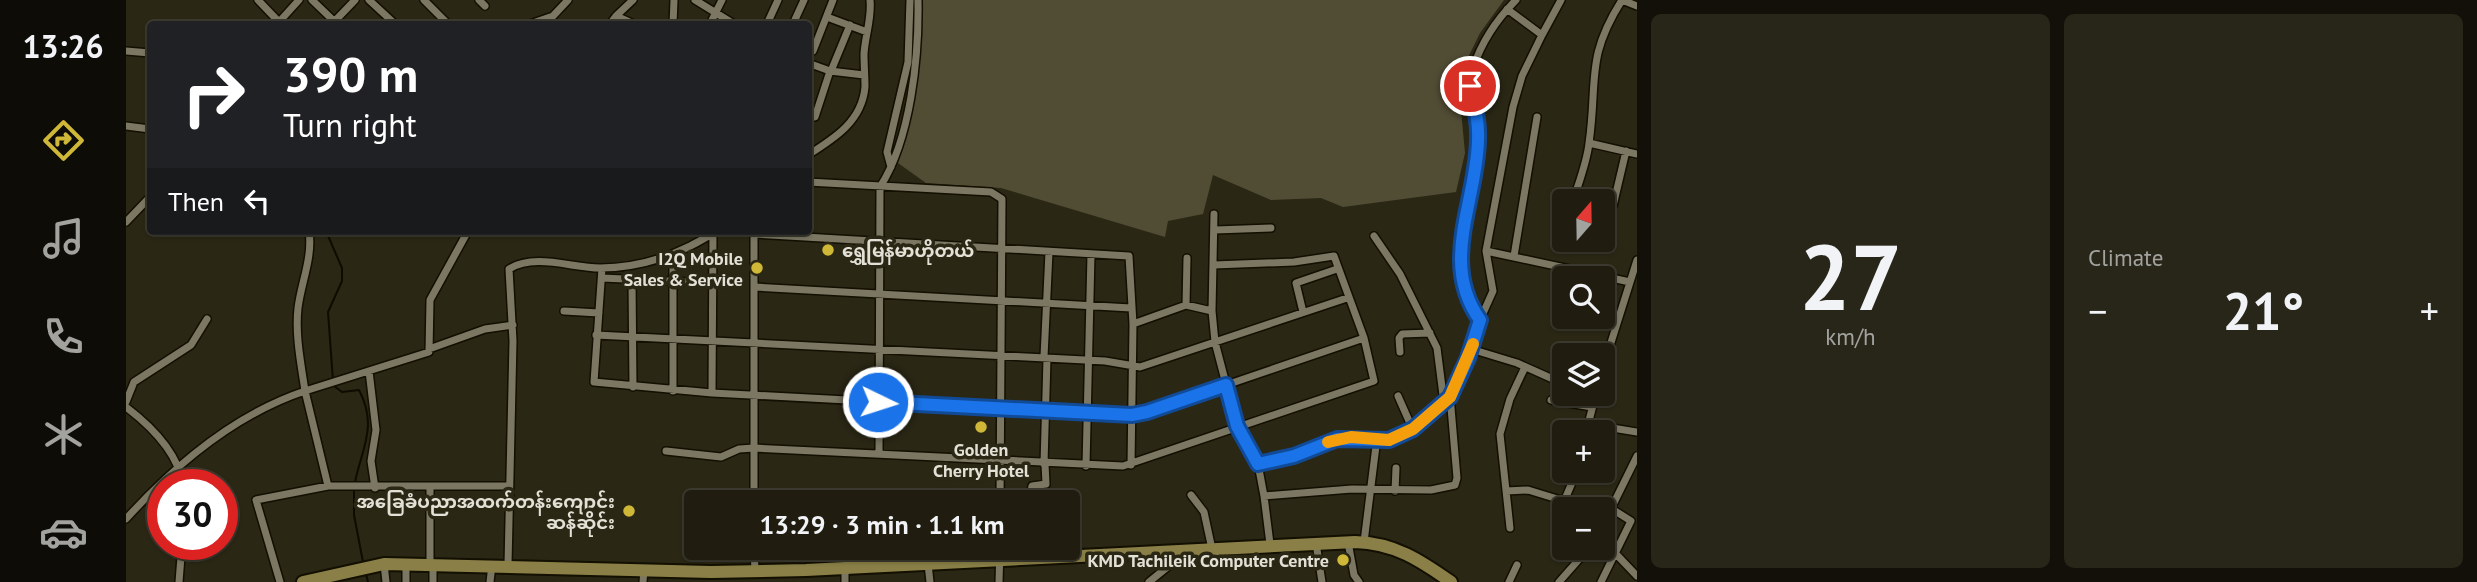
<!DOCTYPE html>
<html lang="en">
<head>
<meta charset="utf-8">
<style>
  :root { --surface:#201d10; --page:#282619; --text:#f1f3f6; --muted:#a2a29f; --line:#3d3b30; --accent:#cfb837 }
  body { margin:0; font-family:"PT Sans","Noto Sans Myanmar",sans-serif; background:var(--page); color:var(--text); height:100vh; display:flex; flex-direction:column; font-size:26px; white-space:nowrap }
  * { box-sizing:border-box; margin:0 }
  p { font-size:23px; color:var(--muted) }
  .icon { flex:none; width:38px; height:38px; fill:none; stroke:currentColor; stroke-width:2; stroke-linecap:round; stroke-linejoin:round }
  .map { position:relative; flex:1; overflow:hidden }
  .sheet { display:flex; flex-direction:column; gap:14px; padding:14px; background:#121009; width:840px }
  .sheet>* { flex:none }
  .banner { position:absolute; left:21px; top:21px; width:665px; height:214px; border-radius:7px; box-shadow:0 2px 5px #0004,0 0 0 2px var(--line); background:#202124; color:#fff; overflow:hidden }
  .needle { width:46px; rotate:20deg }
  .tools { position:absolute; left:1426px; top:189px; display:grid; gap:14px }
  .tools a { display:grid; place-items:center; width:63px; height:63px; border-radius:7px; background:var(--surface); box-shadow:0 2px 5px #0004,0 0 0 2px var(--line); font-size:35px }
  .speed { position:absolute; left:21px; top:469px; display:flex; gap:14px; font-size:35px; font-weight:700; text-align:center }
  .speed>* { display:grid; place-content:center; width:91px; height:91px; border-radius:50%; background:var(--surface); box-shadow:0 2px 5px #0004,0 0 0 2px var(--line); line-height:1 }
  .speed .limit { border:10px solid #d22; background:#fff; color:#111 }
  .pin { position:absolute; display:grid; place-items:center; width:60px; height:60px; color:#fff; margin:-30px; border:4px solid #fff; border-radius:50%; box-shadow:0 2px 7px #0007 }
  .me { position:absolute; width:77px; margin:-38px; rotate:94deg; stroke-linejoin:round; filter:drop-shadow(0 0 5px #0008) }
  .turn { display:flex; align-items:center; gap:24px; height:147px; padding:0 21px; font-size:32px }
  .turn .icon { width:91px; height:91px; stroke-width:2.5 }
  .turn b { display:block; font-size:49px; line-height:60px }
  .then { display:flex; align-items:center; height:66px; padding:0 21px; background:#0003; gap:14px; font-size:26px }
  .big { font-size:52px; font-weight:600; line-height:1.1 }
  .sheet .tile { flex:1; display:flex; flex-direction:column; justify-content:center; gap:10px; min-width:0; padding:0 24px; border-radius:10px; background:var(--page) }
  .sheet .dial { align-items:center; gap:0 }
  .dial b { font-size:91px; line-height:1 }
  .heat { display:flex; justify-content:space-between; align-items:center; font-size:38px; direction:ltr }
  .sheet .tiles { flex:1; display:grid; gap:14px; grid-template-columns:repeat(2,1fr) }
  .trip { position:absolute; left:558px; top:490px; width:396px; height:70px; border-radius:7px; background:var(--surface); box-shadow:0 2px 5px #0004,0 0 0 2px var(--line); font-weight:600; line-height:70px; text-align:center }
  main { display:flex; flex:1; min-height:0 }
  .menu { display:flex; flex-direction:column; width:126px; justify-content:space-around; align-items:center; background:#0d0c06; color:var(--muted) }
  .menu .icon { width:49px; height:49px }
  .menu .selected { color:var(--accent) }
  .menu b { font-size:32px; color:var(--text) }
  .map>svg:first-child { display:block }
</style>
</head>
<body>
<main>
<nav class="menu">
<b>13:26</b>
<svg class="icon selected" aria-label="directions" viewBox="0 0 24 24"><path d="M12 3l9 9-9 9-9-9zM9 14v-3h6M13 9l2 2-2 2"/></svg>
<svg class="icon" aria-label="music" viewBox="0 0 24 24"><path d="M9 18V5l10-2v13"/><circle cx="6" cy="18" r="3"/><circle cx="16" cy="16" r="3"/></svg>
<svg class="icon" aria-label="phone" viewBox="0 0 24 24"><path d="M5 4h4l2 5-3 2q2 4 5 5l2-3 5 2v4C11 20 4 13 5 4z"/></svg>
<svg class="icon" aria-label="climate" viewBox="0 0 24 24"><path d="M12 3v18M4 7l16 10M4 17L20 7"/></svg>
<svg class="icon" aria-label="car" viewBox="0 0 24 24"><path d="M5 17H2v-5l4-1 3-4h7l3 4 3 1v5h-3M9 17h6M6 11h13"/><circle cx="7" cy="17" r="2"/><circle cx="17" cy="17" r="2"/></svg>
</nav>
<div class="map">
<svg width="1511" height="582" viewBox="0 0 1511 582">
  <rect width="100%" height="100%" fill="#2a2715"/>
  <!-- green -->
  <path fill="#514d35" d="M791,0H1378L1354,33L1332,78L1339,153L1330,192L1217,207L1195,198L1145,200L1087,175L1077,214L1042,221L1039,237L875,188L800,183L772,163L783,109Z"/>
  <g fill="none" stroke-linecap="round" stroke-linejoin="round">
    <!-- stream -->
    <path stroke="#0f0b00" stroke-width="2" d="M200,231L216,268V281L202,312L207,381
      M208,386L216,392L233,390C252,426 236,448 229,482
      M228,488V515L237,562
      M240,574L242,582"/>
    <defs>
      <path id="minor" d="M132,0L153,22
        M186,0L211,24
        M243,0L269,24
        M298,0L321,23
        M353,0L359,6
        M569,0L608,24
        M1381,9L1416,35L1435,0
        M490,16L507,0
        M701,17L741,32
        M155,24L153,22L173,0
        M206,24L229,0
        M404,24L427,16L442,0
        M484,24L490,16L508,24
        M547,24L548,0
        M584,24L596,0
        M641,24L652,0
        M667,24L678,0
        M0,51L24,53
        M687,51L707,0
        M682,63L704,71L738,75
        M705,71L724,25
        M682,117H689L704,71
        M0,126L24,129
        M1463,143L1511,154
        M682,155C709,138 736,121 739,87C739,76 738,65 738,54C739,36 746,18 744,0
        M765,167L761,152L782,62L784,0
        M682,182L865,192L876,199L874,502
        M1447,201C1453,182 1461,162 1463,143C1472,81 1459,58 1496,0L1511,6
        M1487,206L1500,151
        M1088,214L1086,311L1089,342L1111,426L1132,464L1138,496L1226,489L1305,490L1329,485L1331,478L1324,396
        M0,222L24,197
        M1089,230L1145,228
        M629,234L1003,256L1007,324L1005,465
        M1248,236L1274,274L1311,348L1318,403
        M1360,251L1504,282
        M1388,256L1411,117
        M476,268L468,382L586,393L1006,415L1021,412L1238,338
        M476,278L587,283
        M506,280L507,387
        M629,287L1005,308
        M1060,305L1061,258
        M438,311L473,313
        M1177,312L1170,283L1211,269
        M1354,320L1367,291L1360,251L1387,107L1396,76L1416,35
        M1007,324L1060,305L1086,311
        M470,335L979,361L1014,367L1221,298
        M303,349L359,329L387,325
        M1345,349L1391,363L1438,384
        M1274,352L1273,338L1276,334L1304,333
        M918,357L923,252
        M1477,368L1511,260
        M243,371L250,430L245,461L249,488
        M547,391V256
        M586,393L587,233
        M1272,396L1287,430
        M1425,400L1466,407
        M0,402L8,382L65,345L81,319
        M0,407C25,426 52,452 57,485
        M1462,424L1511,432
        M1460,432L1470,394
        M540,451L595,457L613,449L628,448L997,466L1248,381L1238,338L1208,256L1168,262L1088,265
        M753,454L754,187C785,139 793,56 792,0
        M918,464L921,358
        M1132,464L1168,456L1211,438L1263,440L1287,430L1324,396L1342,358L1354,320C1314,265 1348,202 1352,142C1354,117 1339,92 1347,68C1356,41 1371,19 1390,0
        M960,466L965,254
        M202,486L179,391L303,352L304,300L342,231
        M304,488V564
        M1269,491L1270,468
        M1380,491L1402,490L1438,501
        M1065,495L1078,512L1086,549
        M1138,496L1144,544
        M628,502V231
        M903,502L906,486L920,484L919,464
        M0,519C48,466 110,414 179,391C175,364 169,335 172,308C175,283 187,257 183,231
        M1477,525L1511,456
        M1384,528L1374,434L1384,399L1399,367
        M1438,530L1430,520L1451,471
        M1222,542L1228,575L1233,582
        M1238,542L1251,438
        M1190,543L1196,582
        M628,548L629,571
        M1490,554L1511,576
        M258,564L260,582
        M802,564L804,582
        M280,565V582
        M307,565V582
        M382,565L387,341L383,269C409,253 446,268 474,268C515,268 556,254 590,231
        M53,582L56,544
        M154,582L130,500L202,486H382
        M364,582L366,565
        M517,582L518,570
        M719,582V568
        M873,582L874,548
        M1023,582L1060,552
        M1383,582L1391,565
        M1433,582L1463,548
        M1475,582L1505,521L1486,509"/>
      <path id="primary" d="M177,582L258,564L585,572L680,570L1229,542C1268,543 1294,560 1325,582"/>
    </defs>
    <!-- minor casing -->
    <use href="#minor" stroke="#130f01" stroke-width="10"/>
    <!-- primary casing -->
    <use href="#primary" stroke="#130f01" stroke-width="16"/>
    <!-- minor -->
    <use href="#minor" stroke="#7b7763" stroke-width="7"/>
    <!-- primary -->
    <use href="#primary" stroke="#897f47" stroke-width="12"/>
  </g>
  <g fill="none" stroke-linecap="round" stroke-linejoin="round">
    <defs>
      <path id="route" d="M752,402L1006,415L1021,412L1100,385L1111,426L1132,464L1168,456L1211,439L1263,440L1287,429L1324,397L1342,358L1354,320C1313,263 1351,201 1352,140C1353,121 1348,104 1344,86"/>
    </defs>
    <!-- route casing -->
    <use href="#route" stroke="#114b97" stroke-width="18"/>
    <!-- route -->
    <use href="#route" stroke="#1a73e8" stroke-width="12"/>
    <!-- slow -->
    <path stroke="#f59e0b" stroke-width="12" d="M1202,442L1225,437L1263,440L1287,429L1324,397L1347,344"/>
  </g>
  <!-- markers -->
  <g fill="#cfb837" stroke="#2a2715" stroke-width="2.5">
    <circle cx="702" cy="250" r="7"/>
    <circle cx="631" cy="268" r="7"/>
    <circle cx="855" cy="427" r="7"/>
    <circle cx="503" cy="511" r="7"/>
    <circle cx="1217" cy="560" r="7"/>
  </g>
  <g text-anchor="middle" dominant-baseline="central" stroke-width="7" stroke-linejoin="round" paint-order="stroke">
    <!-- poi labels -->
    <g font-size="18" font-weight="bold" fill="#e3e1d6" stroke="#2a2715" text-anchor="end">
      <text x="716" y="250" text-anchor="start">ရွှေမြန်မာဟိုတယ်</text>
      <text x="617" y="258">I2Q Mobile<tspan x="617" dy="21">Sales &amp; Service</tspan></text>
      <text x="855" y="449" text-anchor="middle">Golden<tspan x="855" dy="21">Cherry Hotel</tspan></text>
      <text x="489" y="501">အခြေခံပညာအထက်တန်းကျောင်း<tspan x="489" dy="21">ဆန်ဆိုင်း</tspan></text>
      <text x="1203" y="560">KMD Tachileik Computer Centre</text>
    </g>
  </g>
</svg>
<div class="tools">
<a><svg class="needle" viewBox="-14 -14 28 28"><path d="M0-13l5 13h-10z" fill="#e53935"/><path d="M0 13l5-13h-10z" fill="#a2a29f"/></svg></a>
<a><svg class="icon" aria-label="search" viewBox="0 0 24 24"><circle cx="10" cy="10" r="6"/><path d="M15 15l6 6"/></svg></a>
<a><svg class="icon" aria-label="layers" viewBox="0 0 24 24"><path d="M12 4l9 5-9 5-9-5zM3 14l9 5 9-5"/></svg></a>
<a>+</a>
<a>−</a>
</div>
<div class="speed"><div class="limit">30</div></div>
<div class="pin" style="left:1344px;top:86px;background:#d93025"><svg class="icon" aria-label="arrive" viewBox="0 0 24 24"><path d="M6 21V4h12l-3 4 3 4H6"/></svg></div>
<svg class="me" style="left:752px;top:402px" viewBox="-20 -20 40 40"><circle r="17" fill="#1a73e8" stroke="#fff" stroke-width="3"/><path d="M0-11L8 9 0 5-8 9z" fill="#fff"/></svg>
<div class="trip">13:29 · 3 min · 1.1 km</div>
<div class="banner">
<div class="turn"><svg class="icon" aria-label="right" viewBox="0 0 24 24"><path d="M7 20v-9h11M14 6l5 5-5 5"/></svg><div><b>390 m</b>Turn right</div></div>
<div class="then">Then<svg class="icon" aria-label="left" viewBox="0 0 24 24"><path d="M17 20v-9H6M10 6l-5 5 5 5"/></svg></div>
</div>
</div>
<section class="sheet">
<div class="tiles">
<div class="tile dial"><b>27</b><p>km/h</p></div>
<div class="tile"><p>Climate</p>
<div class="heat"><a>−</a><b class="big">21°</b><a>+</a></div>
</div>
</div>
</section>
</main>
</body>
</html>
